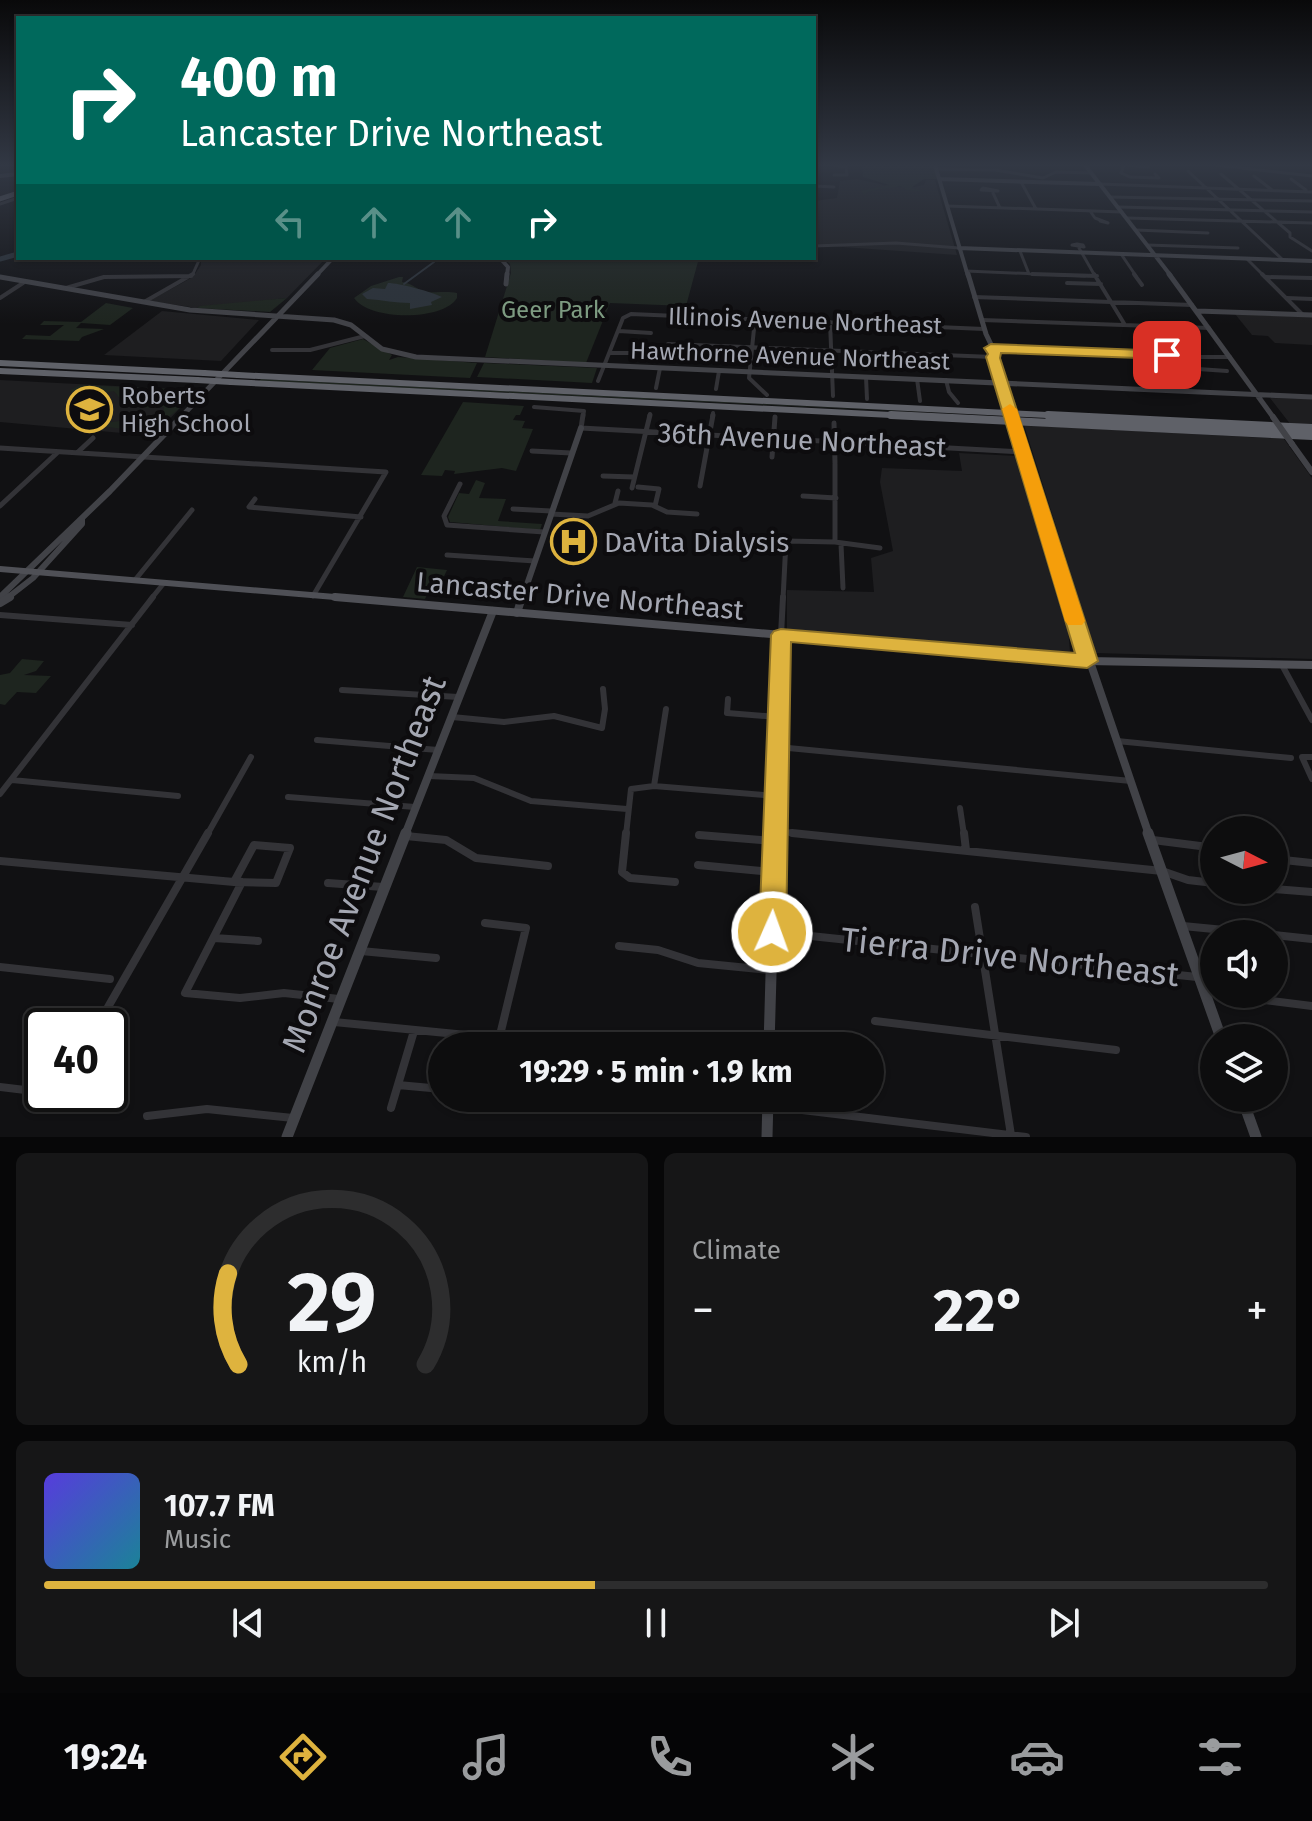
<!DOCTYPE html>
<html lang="en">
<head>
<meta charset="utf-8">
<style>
  :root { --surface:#0d0d0e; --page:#161617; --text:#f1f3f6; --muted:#9a9c9e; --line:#2d2d2e; --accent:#deb33e }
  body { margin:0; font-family:"Fira Sans",sans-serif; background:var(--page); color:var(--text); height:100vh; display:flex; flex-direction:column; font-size:30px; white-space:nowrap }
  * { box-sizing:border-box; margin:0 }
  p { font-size:26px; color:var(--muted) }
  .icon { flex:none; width:44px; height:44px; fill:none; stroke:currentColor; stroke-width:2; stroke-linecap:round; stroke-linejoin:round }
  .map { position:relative; height:1137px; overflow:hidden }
  .details { display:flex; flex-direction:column; gap:16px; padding:16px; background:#070708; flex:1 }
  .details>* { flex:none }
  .top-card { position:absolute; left:16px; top:16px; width:800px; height:244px; border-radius:0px; box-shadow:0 2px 6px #0004,0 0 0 2px var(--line); background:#00695c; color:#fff; overflow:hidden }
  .needle { width:52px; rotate:96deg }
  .fabs { position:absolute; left:1200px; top:816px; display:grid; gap:16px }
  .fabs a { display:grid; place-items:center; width:88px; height:88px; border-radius:50%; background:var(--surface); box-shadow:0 2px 6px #0004,0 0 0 2px var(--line); font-size:40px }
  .speed { position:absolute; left:24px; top:1008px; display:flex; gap:16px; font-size:40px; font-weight:700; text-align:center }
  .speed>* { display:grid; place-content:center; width:104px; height:104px; border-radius:50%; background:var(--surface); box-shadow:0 2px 6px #0004,0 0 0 2px var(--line); line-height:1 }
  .speed .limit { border:4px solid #111; border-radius:12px; background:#fff; color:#111 }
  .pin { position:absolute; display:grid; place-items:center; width:68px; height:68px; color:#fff; margin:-34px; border-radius:16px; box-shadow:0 4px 12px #0006 }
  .me { position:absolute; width:88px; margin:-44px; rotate:2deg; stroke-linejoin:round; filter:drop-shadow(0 0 6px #0008) }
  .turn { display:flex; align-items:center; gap:28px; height:168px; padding:0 32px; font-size:36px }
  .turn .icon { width:104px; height:104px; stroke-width:2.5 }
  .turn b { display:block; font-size:56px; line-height:68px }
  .lanes { display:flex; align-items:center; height:76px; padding:0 32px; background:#0003; justify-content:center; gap:40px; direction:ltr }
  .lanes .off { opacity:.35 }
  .big { font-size:60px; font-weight:700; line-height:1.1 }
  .details .tile { flex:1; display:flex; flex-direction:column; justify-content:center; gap:12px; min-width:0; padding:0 28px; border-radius:12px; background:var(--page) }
  .details .dial { align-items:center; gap:0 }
  .dial svg { height:208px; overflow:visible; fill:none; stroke:var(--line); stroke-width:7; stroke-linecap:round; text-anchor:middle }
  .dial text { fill:var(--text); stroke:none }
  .song { display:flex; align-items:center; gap:24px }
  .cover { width:96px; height:96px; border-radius:12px; background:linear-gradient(135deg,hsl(250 70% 55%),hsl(190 70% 35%)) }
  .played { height:8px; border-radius:4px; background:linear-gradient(90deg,var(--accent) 45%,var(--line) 45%) }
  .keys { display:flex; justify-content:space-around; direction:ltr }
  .heat { display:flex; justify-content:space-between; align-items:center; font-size:44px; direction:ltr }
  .details .tiles { flex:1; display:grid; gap:16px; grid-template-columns:1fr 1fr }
  .tile:last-child { grid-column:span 2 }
  .trip { position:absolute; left:428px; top:1032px; width:456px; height:80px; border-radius:40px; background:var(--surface); box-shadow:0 2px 6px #0004,0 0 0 2px var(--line); font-weight:700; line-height:80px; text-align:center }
  .menu { display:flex; height:128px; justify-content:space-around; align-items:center; background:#050506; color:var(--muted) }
  .menu .icon { width:56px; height:56px }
  .menu .active { color:var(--accent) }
  .menu b { font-size:36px; color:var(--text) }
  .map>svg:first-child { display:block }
</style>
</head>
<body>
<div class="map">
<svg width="1312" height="1137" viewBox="0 0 1312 1137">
  <rect width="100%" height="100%" fill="#111113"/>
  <!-- built -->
  <path fill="#1e1e20" d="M857,179L889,186L914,187L924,185L926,180H935L957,255L814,245V201L837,198L840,181Z
    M201,258H326L287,298L197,308L149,301L193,277L201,265Z
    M162,311L259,320L221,361L104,355Z
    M1235,314L1312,317V345L1275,343L1268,336L1252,335Z
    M0,380L193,390L196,391L162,427L155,428L149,434L122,433L0,422Z
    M1270,398L1312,399V425H1291Z
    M1024,425L1284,439L1312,478V659L1096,653Z
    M959,453L1016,456L1068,627L1070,652L787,629V590L874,592L871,558L893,551L880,482L882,468L962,471Z"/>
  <!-- green -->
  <path fill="#1e251f" d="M862,165H935L939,179H924L911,188L926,192L907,190L900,186C891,189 873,188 864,194L861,191L889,185L863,177Z
    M503,258H699L686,306L610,303L586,363L485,357L511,273L510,264Z
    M399,277H403L402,282C412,283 418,291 428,292C438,293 447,291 457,293V298C444,321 369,321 354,298L371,286Z
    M287,298L270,312L197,308L200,306Z
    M106,303L133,308L110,325L81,323L76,328L104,329L82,337L79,341L22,339L26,335L50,336L64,325H40L44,321L81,322Z
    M363,339L392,355L389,360L398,357L477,363L470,378L312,370L330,348Z
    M484,363L597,368L592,383L477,377Z
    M261,379L1004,416L259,381Z
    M80,385L193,390L196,391C166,425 146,436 99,425L93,419L105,417V423L163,415L164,407L143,408L145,403H133L123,409L126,406L114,391L105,393L102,390L82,392L83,397H90L80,400L70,390Z
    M463,402L524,406L520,415H516L513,420L525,421L522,428L533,429L516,471L502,468L454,474L455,471L445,470L442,476L421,475Z
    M476,480L485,483L479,498L506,499L498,521L542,524L540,530L450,522L448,517L459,493L469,494Z
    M417,567L447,570L438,589L429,591L425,599L403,597Z
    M22,659L44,661L36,671L24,675L51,676L36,693L17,692L5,705L0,704V675L10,673Z"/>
  <!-- water -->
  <path fill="#2c333a" d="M388,283C399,283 432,292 442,297L431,302L432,305L410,309V303C395,303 383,300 367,299L362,294L373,288L385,289Z"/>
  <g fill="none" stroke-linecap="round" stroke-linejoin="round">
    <!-- stream -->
    <path stroke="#2c333a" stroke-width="2" d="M404,284L434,262"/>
    <!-- river -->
    <path stroke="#2c333a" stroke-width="5" d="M0,259L18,254"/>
    <!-- street-far4 -->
    <path stroke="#333337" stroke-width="3" d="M833,165L846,167L847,175H834
      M1124,165L1121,173L1130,177L1159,178L1155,174
      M1127,165L1148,167
      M1216,165L1312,176
      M936,169L995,170L1043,178L1056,172L1092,173
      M1188,171L1283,260
      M1221,174L1290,233V237L1312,251
      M1254,176L1272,190
      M1291,179L1306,190
      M1021,182L1036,209
      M1100,184L1312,192
      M814,186L834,187
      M983,188L998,191L981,190Z
      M993,193L1000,208
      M1110,197L1312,201
      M0,204L18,198
      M947,206L1122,212
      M1119,207L1312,212
      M1090,211L1095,218L1108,223L1100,221
      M1127,218L1312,223
      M1136,230L1208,233
      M1077,244L1083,245L1084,247L1072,245Z
      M1147,245L1238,248
      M814,246L896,243L959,248
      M1079,248L1095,276
      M1020,251L1029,274
      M1121,254L1136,276
      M1247,259L1264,276
      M966,271L1085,276
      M192,276L200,258"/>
    <!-- street-far3 -->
    <path stroke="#333337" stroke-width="4" d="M1032,274L1097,276
      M1094,274L1125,325
      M1134,274L1142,285
      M1262,274L1303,315
      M1266,277L1312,278
      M1067,283L1101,284
      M66,288L104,277L191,276
      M974,297L1192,305
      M0,298L23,283
      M1287,298L1312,299
      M144,302L193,274
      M755,319L749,378L767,395
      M982,320L1209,328
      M830,322L833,396
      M619,331L651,333
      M668,344L993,357
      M992,348L1176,355
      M272,350H310L365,336
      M611,353H644
      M1227,371L1198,369L1190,357H1230
      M866,377L867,399
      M917,379L920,401
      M946,380L949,392L958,403
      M598,381L623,318L631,314L984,329
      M656,388L660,368
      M716,389L719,371
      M534,407L584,411L583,417
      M649,417L650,414
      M712,417L713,413"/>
    <!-- street-far2 -->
    <path stroke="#333337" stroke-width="5" d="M583,415L581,428L1023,452
      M834,423L835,463
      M0,448L386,472L313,596
      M532,451L571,453
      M78,452L93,438
      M772,457L775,417
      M835,464V542
      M603,476L634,477
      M460,484L444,516L447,525L544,532
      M700,486L713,415
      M638,487L659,489L655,506
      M632,488L650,415
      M803,496L836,498
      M255,499L249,507L361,517
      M615,503L618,491
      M0,506L58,452
      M513,509L551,511
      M551,514L588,516L619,503L652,505L667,512L697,514
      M841,544L843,588
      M447,555L535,561
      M135,580L192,510
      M151,599L164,583
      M783,599L786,541L835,542L880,548"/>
    <!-- street-far1 -->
    <path stroke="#333337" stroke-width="6" d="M0,615L132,625
      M781,635L783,597
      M1282,665L1312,720
      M342,690L458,697
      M728,699L727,713L778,717
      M452,717L504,722L554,716L602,728L605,709L603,689
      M317,740L438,750
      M1117,741L1291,758
      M778,747L1131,781
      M1312,757H1302L1312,779
      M429,776L474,778L531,801L627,809
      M12,780L178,796
      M654,786L666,709
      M0,794L153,597
      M288,797L415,807
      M960,808L964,835
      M776,831L811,835
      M207,835L251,757
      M626,835L631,789L654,786L775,796"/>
    <!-- street -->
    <path stroke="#333337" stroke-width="8" d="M626,833L622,872L630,878L675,882
      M792,833L1162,871L1188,880L1214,883
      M964,833L966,850
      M699,835L774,841
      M406,836L446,840L476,858L548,866
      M1153,840L1208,847L1214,851
      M254,845L290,848L276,883L234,882Z
      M1274,859L1312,863
      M0,861L234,882
      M698,865L773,872
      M242,882L185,993L240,998L284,993L339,999
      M328,883L383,887
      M1274,889L1312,892
      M975,907L1011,1135
      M485,923L526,928L499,1039
      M1183,926L1265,934
      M773,932L1197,977
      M1274,935L1312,939
      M214,938L258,941
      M619,946L658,950L698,963L770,970
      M361,951L436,958
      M0,967L110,979
      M1217,994L1312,1006
      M108,1007L208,833
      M875,1021L1116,1050
      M334,1022L580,1046
      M713,1046L728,1043L754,1046
      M398,1085L442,1089
      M0,1087L42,1092
      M769,1106L1026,1137
      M391,1108L414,1031
      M147,1116L207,1109L293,1118"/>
    <!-- secondary-far4 -->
    <path stroke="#414247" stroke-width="4" d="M935,165L968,276
      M1085,165L1171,276
      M0,176L18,174
      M939,179L1100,184
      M959,248L1312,261
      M500,258L508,267L507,276
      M316,276L333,258"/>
    <!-- secondary-far3 -->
    <path stroke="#414247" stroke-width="5" d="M968,274L986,334L996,355L993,357
      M1169,274L1273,417
      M0,277L190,310L334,320L351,325L382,349L416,357L1312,397
      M506,284L507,274
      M1197,311L1312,315
      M992,356L1008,405
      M181,417L318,274"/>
    <!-- secondary-far2 -->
    <path stroke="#414247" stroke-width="6" d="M1016,430L1068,599
      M1292,444L1312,472
      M0,597L110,491L183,415
      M6,599L33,578L82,524V519
      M522,599L581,428"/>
    <!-- secondary-far1 -->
    <path stroke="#414247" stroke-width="8" d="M1068,597L1149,835
      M0,603L10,597
      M517,613L522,597
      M405,835L493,611
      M775,835L781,635"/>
    <!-- secondary -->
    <path stroke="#414247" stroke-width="11" d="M1148,833L1221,1038
      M769,1046L775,833
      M1242,1098L1256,1137
      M287,1137L406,833
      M767,1137L768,1098"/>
    <!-- primary-far1 -->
    <path stroke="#4f5056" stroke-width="6" d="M0,569L359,599"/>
    <!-- primary -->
    <path stroke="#4f5056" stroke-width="8" d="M335,597L1087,661L1312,665"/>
    <!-- highway-far2 -->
    <path stroke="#5f6168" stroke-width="5" d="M0,199L18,193"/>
    <!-- highway-far1 -->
    <path stroke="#5f6168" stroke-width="6" d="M0,363L204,373
      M0,371L197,380
      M238,375L1089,417
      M231,382L931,417"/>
    <!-- highway -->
    <path stroke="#5f6168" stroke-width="8" d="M891,415L1312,436
      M1048,415L1312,428"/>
    <!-- secondary-bridge-far1 -->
    <path stroke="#414247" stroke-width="5" d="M1008,405L1012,417"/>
    <!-- secondary-bridge -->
    <path stroke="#414247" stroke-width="6" d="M1011,415L1016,430
      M1273,417L1292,444"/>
    <!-- highway-bridge -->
    <path stroke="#5f6168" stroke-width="6" d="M204,373L238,375
      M197,380L231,382"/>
  </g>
  <!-- sky -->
  <linearGradient id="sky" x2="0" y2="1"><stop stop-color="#09090a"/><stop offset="0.51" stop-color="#323844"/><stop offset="1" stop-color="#323844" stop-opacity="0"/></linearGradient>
  <rect width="1312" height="324" fill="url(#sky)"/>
  <!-- route -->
  <path fill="#deb33e" stroke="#907428" stroke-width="2" d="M991,344L1167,351L1174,355L1167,359L1001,353L1000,358L1098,661L1087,668L791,642L786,932L782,941L772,944L763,941L759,932L771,635L774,631L781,629L1075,653L986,357L988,354L984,348Z"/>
  <!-- slow -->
  <path fill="#f59e0b" d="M1010,404L1017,409L1085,621L1082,625H1068L1065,621L1002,409Z"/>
  <!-- icons -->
  <defs>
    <symbol id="school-ring" viewBox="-11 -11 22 22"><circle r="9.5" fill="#0d0c0e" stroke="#deb33e" stroke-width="1.5"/><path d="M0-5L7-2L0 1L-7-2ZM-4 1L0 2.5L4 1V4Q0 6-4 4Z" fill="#deb33e"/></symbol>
    <symbol id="hospital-ring" viewBox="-11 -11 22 22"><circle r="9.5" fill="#0d0c0e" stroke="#deb33e" stroke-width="1.5"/><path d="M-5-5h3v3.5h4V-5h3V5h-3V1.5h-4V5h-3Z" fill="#deb33e"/></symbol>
  </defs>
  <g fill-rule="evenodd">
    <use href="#school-ring" x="64" y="384" width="51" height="51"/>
    <use href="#hospital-ring" x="548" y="516" width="51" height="51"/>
  </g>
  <g text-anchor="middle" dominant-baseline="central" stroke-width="8" stroke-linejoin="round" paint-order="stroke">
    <!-- far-park labels -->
    <g font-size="24" fill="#7d9b81" stroke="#0d0c0e">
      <text x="553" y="310">Geer Park</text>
    </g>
    <!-- far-street labels -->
    <g font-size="24" fill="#a4a7b2" stroke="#0d0c0e">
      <text transform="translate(805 321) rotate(2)">Illinois Avenue Northeast</text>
      <text transform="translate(790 356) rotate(2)">Hawthorne Avenue Northeast</text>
    </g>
    <!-- far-poi labels -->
    <g font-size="24" fill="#a4a7b2" stroke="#0d0c0e" text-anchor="start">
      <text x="121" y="396">Roberts<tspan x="121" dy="28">High School</tspan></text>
    </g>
    <!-- street labels -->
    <g font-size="28" fill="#a4a7b2" stroke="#0d0c0e">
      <text transform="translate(802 440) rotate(3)">36th Avenue Northeast</text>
      <text transform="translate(580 596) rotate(5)">Lancaster Drive Northeast</text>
    </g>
    <!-- poi labels -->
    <g font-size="28" fill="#a4a7b2" stroke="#0d0c0e" text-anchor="start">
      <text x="604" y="542">DaVita Dialysis</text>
    </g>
    <!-- near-street labels -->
    <g font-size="34" fill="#a4a7b2" stroke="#0d0c0e">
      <text transform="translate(364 864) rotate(-69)">Monroe Avenue Northeast</text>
      <text transform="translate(1010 957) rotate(6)">Tierra Drive Northeast</text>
    </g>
  </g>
</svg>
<div class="fabs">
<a><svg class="needle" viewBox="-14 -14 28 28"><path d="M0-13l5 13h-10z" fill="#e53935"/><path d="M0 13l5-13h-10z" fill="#9a9c9e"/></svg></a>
<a><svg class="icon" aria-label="sound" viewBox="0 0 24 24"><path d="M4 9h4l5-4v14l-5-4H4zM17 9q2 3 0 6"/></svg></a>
<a><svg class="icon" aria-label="layers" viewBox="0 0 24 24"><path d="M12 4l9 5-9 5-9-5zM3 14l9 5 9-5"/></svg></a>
</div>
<div class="speed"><div class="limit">40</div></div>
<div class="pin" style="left:1167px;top:355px;background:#d93025"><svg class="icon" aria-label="arrive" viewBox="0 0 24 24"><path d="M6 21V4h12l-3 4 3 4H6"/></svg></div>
<svg class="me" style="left:772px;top:932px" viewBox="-20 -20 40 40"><circle r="17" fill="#deb33e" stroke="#fff" stroke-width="3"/><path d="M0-11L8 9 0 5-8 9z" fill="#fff"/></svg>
<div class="trip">19:29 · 5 min · 1.9 km</div>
<div class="top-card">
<div class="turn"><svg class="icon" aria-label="right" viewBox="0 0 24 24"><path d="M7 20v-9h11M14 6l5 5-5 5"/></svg><div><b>400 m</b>Lancaster Drive Northeast</div></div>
<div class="lanes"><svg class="icon off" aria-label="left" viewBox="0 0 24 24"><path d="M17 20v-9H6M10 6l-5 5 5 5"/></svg><svg class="icon off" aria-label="ahead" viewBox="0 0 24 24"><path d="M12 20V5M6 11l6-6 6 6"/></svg><svg class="icon off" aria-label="ahead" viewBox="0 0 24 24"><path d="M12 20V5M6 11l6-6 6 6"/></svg><svg class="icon" aria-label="right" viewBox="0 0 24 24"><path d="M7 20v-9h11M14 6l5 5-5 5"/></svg></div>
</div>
</div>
<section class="details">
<div class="tiles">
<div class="tile dial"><svg viewBox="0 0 100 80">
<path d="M14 69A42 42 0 1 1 86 69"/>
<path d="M14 69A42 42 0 0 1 10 34" stroke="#deb33e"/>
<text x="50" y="56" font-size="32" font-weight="700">29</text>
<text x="50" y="72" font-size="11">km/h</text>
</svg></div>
<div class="tile"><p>Climate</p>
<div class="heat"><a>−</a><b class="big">22°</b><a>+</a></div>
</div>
<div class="tile">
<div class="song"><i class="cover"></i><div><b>107.7 FM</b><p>Music</p></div></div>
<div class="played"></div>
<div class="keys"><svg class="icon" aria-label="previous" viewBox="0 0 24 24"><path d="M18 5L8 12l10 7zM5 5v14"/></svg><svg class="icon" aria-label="pause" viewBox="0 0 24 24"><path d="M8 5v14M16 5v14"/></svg><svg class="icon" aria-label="next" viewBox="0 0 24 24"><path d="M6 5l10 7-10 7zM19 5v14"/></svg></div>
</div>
</div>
</section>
<nav class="menu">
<b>19:24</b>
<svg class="icon active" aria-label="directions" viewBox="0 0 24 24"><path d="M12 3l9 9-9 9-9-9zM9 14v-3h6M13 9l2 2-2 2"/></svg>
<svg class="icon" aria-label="music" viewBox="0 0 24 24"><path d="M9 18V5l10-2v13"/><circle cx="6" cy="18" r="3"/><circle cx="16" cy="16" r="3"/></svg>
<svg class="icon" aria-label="phone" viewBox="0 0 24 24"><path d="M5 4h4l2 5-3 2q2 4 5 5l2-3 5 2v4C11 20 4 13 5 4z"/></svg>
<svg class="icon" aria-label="climate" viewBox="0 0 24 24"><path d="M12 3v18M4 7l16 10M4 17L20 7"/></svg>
<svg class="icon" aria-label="car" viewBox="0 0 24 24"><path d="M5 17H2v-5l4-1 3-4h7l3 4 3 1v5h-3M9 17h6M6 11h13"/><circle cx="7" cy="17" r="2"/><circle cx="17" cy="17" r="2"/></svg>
<svg class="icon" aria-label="filters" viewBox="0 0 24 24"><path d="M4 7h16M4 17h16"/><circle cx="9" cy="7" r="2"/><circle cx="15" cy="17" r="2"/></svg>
</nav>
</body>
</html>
